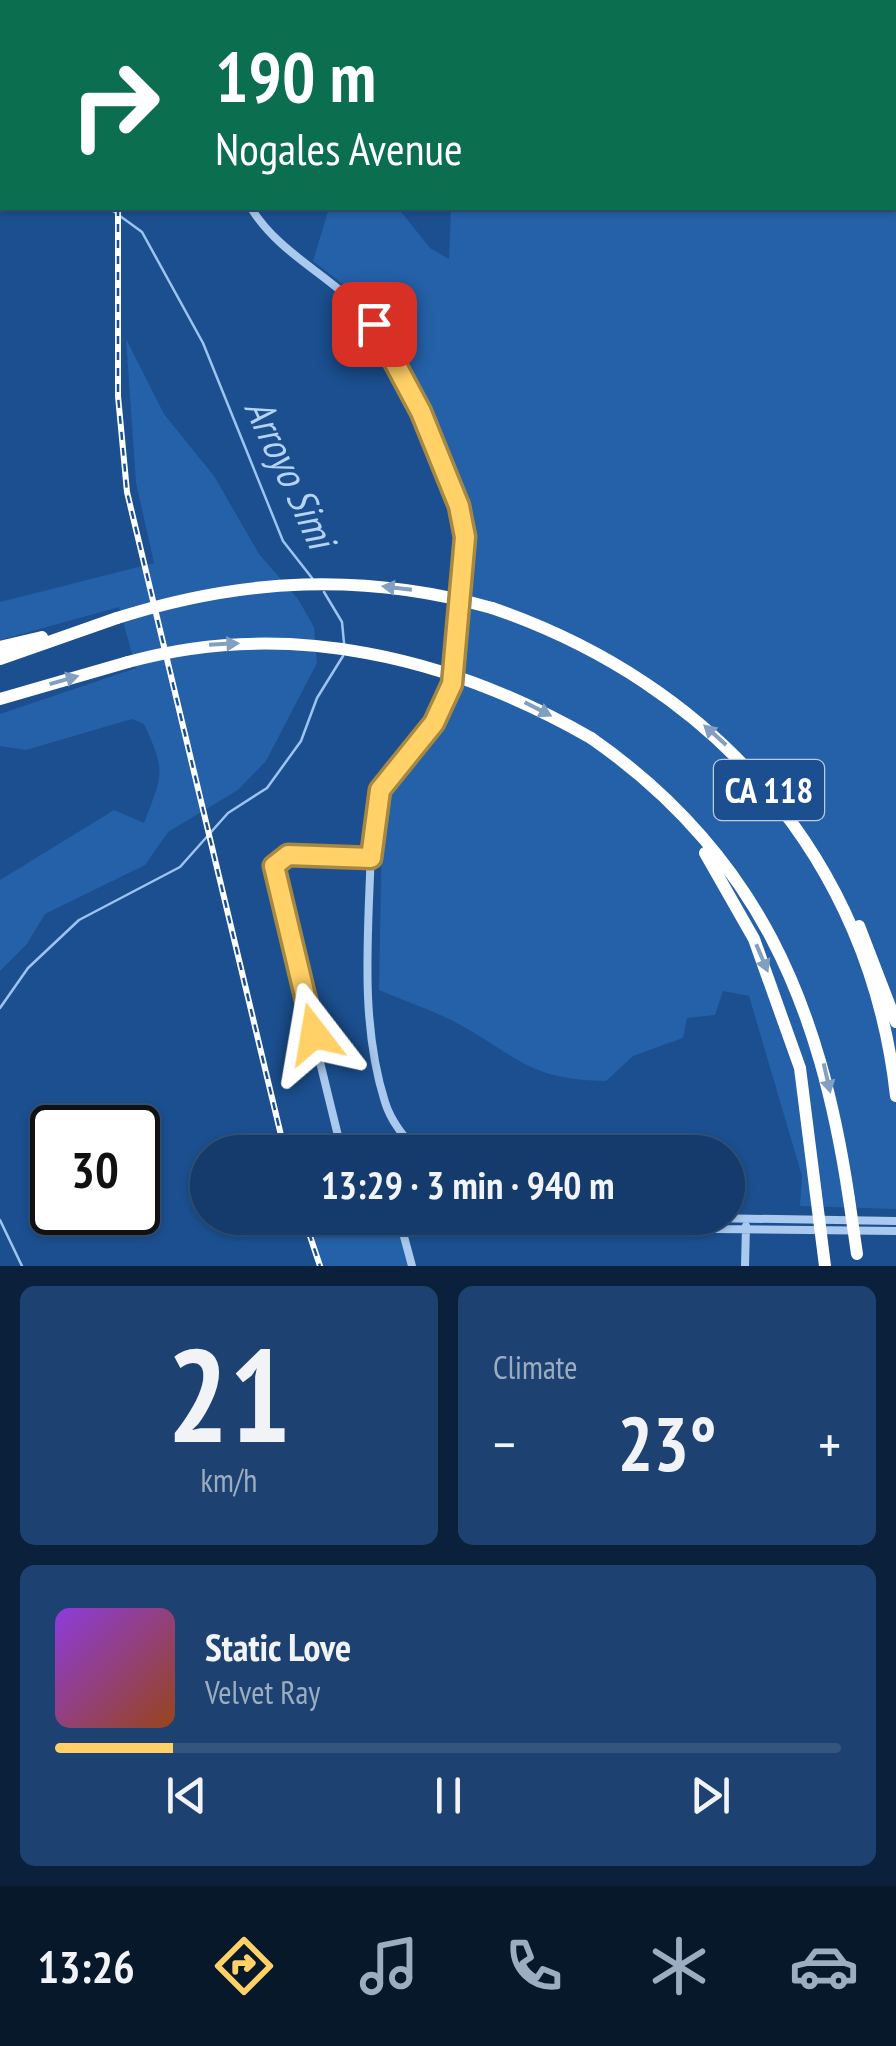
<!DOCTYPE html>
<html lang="en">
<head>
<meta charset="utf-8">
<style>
  :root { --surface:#143b6b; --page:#1d4271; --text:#f1f3f6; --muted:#9dadc1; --line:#33557e; --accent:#ffd166 }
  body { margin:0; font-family:"PT Sans Narrow",sans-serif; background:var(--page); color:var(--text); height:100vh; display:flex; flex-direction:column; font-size:38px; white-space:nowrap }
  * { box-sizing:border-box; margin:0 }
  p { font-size:32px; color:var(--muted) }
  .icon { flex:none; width:55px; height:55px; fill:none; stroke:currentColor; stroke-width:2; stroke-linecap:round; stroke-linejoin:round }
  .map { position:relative; height:1266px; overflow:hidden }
  .sheet { display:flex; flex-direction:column; gap:20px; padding:20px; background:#0b203b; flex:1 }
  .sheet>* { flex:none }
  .guide { position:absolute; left:0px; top:0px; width:898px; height:210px; box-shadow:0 2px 8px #0004,0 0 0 2px var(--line); background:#0b6e4f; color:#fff; overflow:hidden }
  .speed { position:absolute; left:30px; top:1105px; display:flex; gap:20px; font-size:50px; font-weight:700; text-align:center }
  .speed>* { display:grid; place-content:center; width:130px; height:130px; border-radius:50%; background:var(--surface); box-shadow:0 2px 8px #0004,0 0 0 2px var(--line); line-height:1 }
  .speed .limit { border:5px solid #111; border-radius:15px; background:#fff; color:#111 }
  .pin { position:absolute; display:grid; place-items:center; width:85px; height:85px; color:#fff; margin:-42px; border-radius:20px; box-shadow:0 5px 15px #0006 }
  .me { position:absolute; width:110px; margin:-55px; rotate:346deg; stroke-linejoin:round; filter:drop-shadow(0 0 8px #0008) }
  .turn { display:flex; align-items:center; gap:35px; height:210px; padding:0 50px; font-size:45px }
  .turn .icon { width:130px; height:130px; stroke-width:2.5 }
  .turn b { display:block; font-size:70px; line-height:85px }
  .big { font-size:75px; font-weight:700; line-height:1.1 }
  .sheet .card { flex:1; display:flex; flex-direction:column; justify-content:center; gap:15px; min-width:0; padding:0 35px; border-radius:15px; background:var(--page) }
  .sheet .dial { align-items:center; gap:0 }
  .dial b { font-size:130px; line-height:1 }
  .song { display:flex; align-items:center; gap:30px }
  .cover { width:120px; height:120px; border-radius:15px; background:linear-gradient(135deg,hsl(270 70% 55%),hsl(20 70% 35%)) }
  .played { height:10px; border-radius:5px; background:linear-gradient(90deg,var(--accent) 15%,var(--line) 15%) }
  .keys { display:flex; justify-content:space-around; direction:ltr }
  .heat { display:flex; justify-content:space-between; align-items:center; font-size:55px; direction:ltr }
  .sheet .tiles { flex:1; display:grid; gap:20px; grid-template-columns:1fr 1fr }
  .card:last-child { grid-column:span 2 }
  .trip { position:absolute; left:190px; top:1135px; width:555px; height:100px; border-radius:50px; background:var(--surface); box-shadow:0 2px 8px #0004,0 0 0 2px var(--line); font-weight:700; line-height:100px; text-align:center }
  .tabs { display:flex; height:160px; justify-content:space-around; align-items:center; background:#08182b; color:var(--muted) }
  .tabs .icon { width:70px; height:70px }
  .tabs .current { color:var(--accent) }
  .tabs b { font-size:45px; color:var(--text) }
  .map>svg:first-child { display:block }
</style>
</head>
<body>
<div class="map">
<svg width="896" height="1266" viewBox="0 0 896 1266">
  <rect width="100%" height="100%" fill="#1b4f8f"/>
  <!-- green -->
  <path fill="#2461a8" d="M454,0H896V1209L800,1206L802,1176L749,996L723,991L715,1015L687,1018L683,1038L633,1056L606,1081C534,1080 522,1061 464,1027C438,1012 407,1002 379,990L382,823L389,783L454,707L471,593L467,507L427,409L379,312L313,261L329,208H398L430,248L449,259L451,208H895V2Z
    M126,339L164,414L214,476L259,554L298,599L314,627L317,663L266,761L238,790L168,832L145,865L45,914L27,944L0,971V880L114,810L144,823C163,774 166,772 144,724L132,719L26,750L0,746V714L136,668L119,607L0,640V602L154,563L136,483Z
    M304,1218H399L412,1266H320Z"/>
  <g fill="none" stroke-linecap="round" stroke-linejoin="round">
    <!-- stream -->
    <path stroke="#9cc4f0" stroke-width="2.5" d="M0,172H2
      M109,208L142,232L203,343L283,541L312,578
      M324,592L342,622L344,643
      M0,1008L28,968L79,920L180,867L228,813L267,788L301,741L317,698L343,656
      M0,1220L22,1266"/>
    <!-- minor -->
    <path stroke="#a9c9ee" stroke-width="8" d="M195,0V2
      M290,0L294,2
      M302,2L304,0
      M251,208C279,253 326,273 362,310C398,345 454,471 463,521C471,567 463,684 435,722C417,745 390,765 379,793C369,818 371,849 370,876C367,950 362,1030 385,1102C391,1122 405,1138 418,1152
      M287,1146L343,1152
      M342,1152L273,870L276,861L288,855L371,858
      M399,1218L412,1266
      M644,1218L717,1229L896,1231
      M709,1218L896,1221
      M745,1266L746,1226"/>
    <!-- highway -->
    <path stroke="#fff" stroke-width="12" d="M492,608C714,684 870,859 896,1096
      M0,647L42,637
      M0,659L117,618
      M0,699L128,662
      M591,738C758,854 820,1004 849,1199
      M705,853L754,939L800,1068L825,1266
      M859,926L896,1022"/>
    <defs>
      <path id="rail" d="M122,2V0
        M118,208V396L127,492L285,1152
        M304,1218L320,1266"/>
    </defs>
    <!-- rail casing -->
    <use href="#rail" stroke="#fff" stroke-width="6"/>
    <!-- rail -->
    <use href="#rail" stroke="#1b4f8f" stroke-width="2.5" stroke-dasharray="8" stroke-linecap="butt"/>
    <!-- highway-bridge -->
    <path stroke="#fff" stroke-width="12" d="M117,618C243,578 364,572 492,608
      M128,662C288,618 450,657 591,738
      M849,1199L857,1254"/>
  </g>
  <!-- one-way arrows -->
  <defs><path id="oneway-solid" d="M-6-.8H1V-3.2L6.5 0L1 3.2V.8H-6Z" transform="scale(2.5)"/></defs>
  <g fill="#829ec1">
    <use href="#oneway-solid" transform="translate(397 588) rotate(-173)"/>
    <use href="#oneway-solid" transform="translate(224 644) rotate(-3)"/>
    <use href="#oneway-solid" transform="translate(64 680) rotate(-16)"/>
    <use href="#oneway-solid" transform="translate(538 709) rotate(27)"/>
    <use href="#oneway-solid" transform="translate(715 735) rotate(-138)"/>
    <use href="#oneway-solid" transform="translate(762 958) rotate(67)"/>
    <use href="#oneway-solid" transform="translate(827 1078) rotate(77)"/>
  </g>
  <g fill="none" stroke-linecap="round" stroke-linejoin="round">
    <defs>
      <path id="route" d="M314,1034L274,866L288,855L371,858L380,790L434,723L452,684L465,537L459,506L421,412L374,324"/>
    </defs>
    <!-- route casing -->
    <use href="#route" stroke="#a68842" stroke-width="25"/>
    <!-- route -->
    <use href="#route" stroke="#ffd166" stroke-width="18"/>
  </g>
  <g text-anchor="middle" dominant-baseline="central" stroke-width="10" stroke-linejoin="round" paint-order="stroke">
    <!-- shield labels -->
    <rect fill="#1b4f8f" stroke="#bbcadd" stroke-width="2.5" x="714" y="760" width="110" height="60" rx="8"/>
    <g font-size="35" font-weight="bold" fill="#fff">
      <text x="769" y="790">CA 118</text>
    </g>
    <!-- water labels -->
    <g font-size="40" font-style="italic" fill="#b5d3f5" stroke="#1b4f8f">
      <text transform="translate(291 473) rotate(65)">Arroyo Simi</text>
    </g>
  </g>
</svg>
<div class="speed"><div class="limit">30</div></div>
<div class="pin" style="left:374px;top:324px;background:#d93025"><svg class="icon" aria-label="arrive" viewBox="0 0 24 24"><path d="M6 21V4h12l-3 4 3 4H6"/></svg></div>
<svg class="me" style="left:314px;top:1034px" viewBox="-20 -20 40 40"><path d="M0-17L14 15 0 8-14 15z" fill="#ffd166" stroke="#fff" stroke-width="4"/></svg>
<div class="trip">13:29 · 3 min · 940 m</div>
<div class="guide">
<div class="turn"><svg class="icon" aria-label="right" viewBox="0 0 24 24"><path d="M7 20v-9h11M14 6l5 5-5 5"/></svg><div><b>190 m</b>Nogales Avenue</div></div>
</div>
</div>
<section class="sheet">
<div class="tiles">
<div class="card dial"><b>21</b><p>km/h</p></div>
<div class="card"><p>Climate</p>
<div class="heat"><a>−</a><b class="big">23°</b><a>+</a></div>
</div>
<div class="card">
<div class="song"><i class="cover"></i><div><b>Static Love</b><p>Velvet Ray</p></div></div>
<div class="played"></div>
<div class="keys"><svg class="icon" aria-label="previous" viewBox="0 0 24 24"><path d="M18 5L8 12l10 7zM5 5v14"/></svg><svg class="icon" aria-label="pause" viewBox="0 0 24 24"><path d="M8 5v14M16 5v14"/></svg><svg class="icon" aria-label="next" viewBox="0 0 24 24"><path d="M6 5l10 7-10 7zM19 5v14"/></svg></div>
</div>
</div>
</section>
<nav class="tabs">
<b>13:26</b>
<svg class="icon current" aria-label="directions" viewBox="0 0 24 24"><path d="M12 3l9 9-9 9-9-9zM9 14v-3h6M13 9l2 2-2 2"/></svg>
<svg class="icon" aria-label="music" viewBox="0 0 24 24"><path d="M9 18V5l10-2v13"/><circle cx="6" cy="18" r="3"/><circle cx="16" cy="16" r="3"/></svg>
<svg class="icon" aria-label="phone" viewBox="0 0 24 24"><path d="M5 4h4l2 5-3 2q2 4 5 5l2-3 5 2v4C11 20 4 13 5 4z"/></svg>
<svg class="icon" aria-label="climate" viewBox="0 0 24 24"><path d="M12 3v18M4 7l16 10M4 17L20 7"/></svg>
<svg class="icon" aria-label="car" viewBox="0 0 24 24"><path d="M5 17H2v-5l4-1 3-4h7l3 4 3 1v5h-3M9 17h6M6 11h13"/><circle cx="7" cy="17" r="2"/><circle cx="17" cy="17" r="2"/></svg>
</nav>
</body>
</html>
